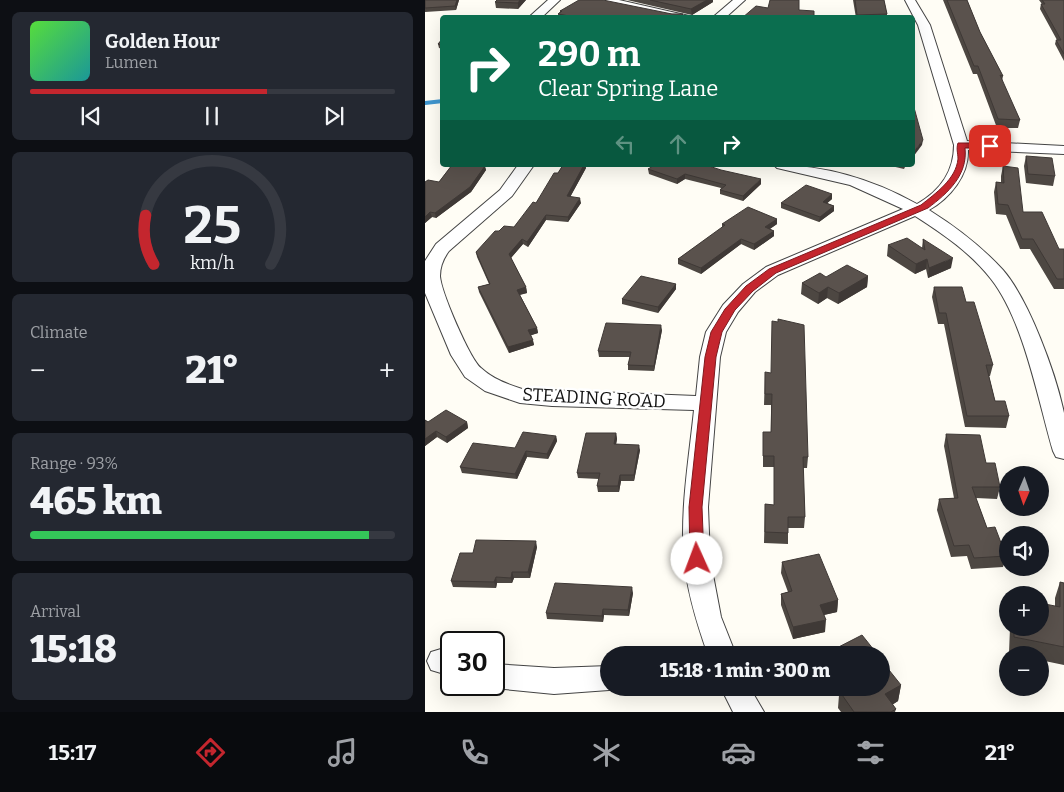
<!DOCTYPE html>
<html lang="en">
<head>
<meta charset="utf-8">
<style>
  :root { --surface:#171b24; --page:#242831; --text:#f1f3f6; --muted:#9ea1a6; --line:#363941; --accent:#c4262e }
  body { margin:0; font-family:Bitter,serif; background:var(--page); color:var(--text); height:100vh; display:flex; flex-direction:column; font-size:19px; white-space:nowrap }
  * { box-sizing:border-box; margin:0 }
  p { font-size:16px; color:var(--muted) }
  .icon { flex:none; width:28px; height:28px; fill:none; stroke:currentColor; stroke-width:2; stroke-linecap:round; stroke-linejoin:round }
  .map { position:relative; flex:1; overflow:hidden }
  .side { display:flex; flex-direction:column; gap:12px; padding:12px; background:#0d0f14; width:425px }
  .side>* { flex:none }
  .top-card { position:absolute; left:15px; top:15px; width:475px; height:152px; border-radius:5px; box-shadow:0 5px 20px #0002; background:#0b6e4f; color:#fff; overflow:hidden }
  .needle { width:32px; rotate:182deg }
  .tools { position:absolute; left:574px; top:466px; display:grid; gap:10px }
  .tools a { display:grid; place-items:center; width:50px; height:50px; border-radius:50%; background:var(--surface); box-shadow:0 5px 20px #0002; font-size:25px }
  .speed { position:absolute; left:15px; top:631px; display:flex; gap:10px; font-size:25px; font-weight:700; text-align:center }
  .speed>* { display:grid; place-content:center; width:65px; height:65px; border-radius:50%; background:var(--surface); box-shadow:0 5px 20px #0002; line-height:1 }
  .speed .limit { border:2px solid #111; border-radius:8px; background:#fff; color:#111 }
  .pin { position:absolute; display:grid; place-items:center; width:42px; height:42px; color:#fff; margin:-21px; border-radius:10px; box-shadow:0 2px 8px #0006 }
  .me { position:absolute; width:55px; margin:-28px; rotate:358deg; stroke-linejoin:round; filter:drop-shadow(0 0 4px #0008) }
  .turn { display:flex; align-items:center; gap:18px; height:105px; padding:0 15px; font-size:22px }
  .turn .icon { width:65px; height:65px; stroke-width:2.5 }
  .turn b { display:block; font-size:35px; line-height:42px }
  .lanes { display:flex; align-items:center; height:48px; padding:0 15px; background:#0003; justify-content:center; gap:25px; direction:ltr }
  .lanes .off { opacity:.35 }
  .big { font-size:38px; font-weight:800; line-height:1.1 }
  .side .tile { flex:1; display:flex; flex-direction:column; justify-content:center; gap:8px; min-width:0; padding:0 18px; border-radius:8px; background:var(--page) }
  .side .dial { align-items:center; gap:0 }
  .dial svg { height:130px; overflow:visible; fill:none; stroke:var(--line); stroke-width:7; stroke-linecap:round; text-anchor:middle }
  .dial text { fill:var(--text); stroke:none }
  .song { display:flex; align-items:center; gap:15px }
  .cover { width:60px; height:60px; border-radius:8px; background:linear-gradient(135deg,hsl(110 70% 55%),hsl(180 70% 35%)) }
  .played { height:5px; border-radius:2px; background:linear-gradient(90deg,var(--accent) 65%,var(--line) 65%) }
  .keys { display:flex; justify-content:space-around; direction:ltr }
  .heat { display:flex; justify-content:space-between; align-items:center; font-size:28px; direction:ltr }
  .charge { height:8px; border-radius:4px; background:linear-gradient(90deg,#34c759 93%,var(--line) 0) }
  .trip { position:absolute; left:175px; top:646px; width:290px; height:50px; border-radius:25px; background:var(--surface); box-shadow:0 5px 20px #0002; font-weight:800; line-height:50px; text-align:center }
  .menu { display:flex; height:80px; justify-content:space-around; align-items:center; background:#090b0e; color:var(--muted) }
  .menu .icon { width:35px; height:35px }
  .menu .on { color:var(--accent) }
  .menu b { font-size:22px; color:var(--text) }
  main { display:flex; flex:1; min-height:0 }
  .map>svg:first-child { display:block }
</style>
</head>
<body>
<main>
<section class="side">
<div class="tile">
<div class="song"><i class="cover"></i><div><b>Golden Hour</b><p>Lumen</p></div></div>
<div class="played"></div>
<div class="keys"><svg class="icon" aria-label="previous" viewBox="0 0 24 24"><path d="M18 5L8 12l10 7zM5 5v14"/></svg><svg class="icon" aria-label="pause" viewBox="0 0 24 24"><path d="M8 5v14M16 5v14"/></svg><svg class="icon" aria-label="next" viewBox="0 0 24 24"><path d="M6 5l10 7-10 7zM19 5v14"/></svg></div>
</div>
<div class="tile dial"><svg viewBox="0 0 100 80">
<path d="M14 69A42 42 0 1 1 86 69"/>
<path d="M14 69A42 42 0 0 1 9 39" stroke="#c4262e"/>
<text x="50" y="56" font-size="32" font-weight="700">25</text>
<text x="50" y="72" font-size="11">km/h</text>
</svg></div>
<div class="tile"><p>Climate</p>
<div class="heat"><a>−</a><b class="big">21°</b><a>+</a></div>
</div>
<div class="tile"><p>Range · 93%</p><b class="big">465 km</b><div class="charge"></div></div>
<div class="tile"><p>Arrival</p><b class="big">15:18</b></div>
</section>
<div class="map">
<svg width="639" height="712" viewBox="0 0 639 712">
  <rect width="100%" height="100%" fill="#fffdf5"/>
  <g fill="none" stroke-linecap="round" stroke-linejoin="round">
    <!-- stream -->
    <path stroke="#3f96cf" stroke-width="4" d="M0,103L18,101"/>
    <defs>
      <path id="minor" d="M123,0H135L116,18H103Z
        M172,0H194L273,18H248L177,3Z
        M308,0H320L300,18H287Z
        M480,0H490L505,25L542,141L639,146V154L543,150C544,175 525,198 504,210C531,227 556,246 578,270C604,300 631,374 639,413C639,427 639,444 639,459L631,457L628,451C613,400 599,321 566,279C546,253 518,234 490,216L353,275L330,292L313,312L301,332L295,357L283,507L285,559L296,617L311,655H283C272,624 262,592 259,559C255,509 264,459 269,410L127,406L95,403L60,391L40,377L26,355L0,293V261L11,244L75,190L93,165H109L87,196L24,251C18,259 15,267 15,276C16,292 45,359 56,368C68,379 82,384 97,389L271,396L275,357L281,332L298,305L318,284L341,267L478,209L425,185L352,168L349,165C400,165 447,179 492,204C515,191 529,171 529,145L493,25Z
        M16,649L26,652V676L6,670L2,661L6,652Z
        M69,664L129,668L184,666V688H192L184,690L129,694L69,688L60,685H69Z
        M296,688H325L339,712H308Z"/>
    </defs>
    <!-- minor casing -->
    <use href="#minor" stroke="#444" stroke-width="2"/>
    <!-- minor -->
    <use href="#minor" fill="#fff" fill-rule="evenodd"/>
  </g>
  <!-- wall -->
  <path fill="#4d4742" d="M0,0H34L31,10L0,12Z
    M72,0H101L93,9L71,8L70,2Z
    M202,0H288V2L267,15Z
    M428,0H459L462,14V18H431Z
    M518,0H542L555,32L578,76L577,81L595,120L593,128H572L552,74H548Z
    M614,0H639V61L630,44L631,40H632L615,9L616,4H617Z
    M135,11L258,14V18H134L133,14L135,12Z
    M18,38V49L14,48L13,44Z
    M601,156L630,176L628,186L601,183L599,166Z
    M27,165H59L61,170L46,192L11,218L7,217L0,223V182H14Z
    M138,165H160L161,168L145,197L156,203L143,222L121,220L103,247L98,244L86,258L101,287L102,293L95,295L112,328L113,333L106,335L109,345L84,353L54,292L53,287L64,284L52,257L51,252L74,231L89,227L111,203L133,173Z
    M462,165H481L479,169Z
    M578,166L598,212L634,249H639V289H629L605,249H595L581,215L571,214L569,192L571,182H576V176Z
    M223,169L336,184L318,201L295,194V190L296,188L260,179L252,184L224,174Z
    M407,194V199L402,203L409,206V211L394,222L356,208V203Z
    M352,219V224L345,229L349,231V236L329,250L316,244L276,274L253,264V259L297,228V224Z
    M498,239L526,268L503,278L501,269L490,274L462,256L463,245L497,248Z
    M443,276L442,287L413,304L402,298L393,304L376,294L377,283L401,277Z
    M251,284V289L233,313L197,304V299Z
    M509,287L541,302L568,365L565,376H564L570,401L584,416L581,428L540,427L519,324H513L507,297Z
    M237,330L229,371L203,370V365L205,357H174L173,351Z
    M340,372L383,457L382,468H378L380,517L379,528H363V544L339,543L340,504L349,505V467H338V432H346V405H339Z
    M0,420L3,422H42L43,428L22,443L12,437L0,446Z
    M191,433L192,439L191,444L215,450L209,481H196L194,492H173L172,486L174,479L153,478L152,473Z
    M521,434L561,463L575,487L572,499L551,498L562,528L581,556L578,567L546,569L542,556L526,557L512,510L514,499L529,498L519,446Z
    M131,436L132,441L123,459L102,457L92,479L37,473L35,467L90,448Z
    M112,547L105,578H89L87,583H72L71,588L28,587L26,581L48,553Z
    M357,562L413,600L412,612L399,615L400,632L368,639L356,605V594L363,592L356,573Z
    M635,582L639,583V665L615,660V655H592L584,653L585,628H615L630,606V598Z
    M208,593L204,616L179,615L178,622L122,619L121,613Z
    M476,685L473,701L467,705L471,709L470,712H416L413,708L414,695L409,688H456Z"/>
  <!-- shaded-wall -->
  <path fill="#3f3936" d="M32,0H34L31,10L30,6Z
    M95,0H101L93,9V3Z
    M282,0H288V2L267,15L266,9Z
    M498,140L497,145L488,157V153Z
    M159,165H160L161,168L143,201L142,196Z
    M60,166L61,170L46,192L11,218L10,213Z
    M260,174V179L252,184V179Z
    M336,179V184L318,201V196Z
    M407,194V199L398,207V202Z
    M155,198L156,203L143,222V217Z
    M409,206V211L394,222L395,217Z
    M5,212L7,217L0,223V217Z
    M121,215V220L103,247L102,242Z
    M352,219V224L340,232V227Z
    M349,231V236L329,250V244Z
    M97,239L98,244L85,259L84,254Z
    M316,239V244L276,274V268Z
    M528,258L526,268L503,278L504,268Z
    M502,259L501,269L490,274L491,264Z
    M443,276L442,287L413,304L414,293Z
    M251,284V289L233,313V307Z
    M101,287L102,293L93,295L92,290Z
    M403,287L402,298L393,304L394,293Z
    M236,325L237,330L229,371V366Z
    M112,328L113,333L104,336L103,330Z
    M108,340L109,345L84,353L83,347Z
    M42,422L43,428L22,443L21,437Z
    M11,431L12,437L0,446V439Z
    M191,433L192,439L190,450L189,444Z
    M131,436L132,441L123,459L122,454Z
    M214,445L215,450L209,481V475Z
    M101,451L102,457L92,479L90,474Z
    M195,475L196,481L194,492L193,486Z
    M111,541L112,547L105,578L103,572Z
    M87,572L89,578L87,583L86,578Z
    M71,577L72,583L71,588L69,582Z
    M207,587L208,593L204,616L203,610Z
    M413,600L412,612L394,616L395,605Z
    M178,609L179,615L178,622L177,616Z
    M401,620L400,632L368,639V627Z
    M476,685L473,701L457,711L460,694Z"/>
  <!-- building -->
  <path fill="#5a524d" stroke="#3f3936" d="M0,0H32L30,6L0,8Z
    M72,0H95L93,3L70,2Z
    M154,0H178L247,14H258L253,18H185L180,16L179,18H148L150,17L133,14L137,11H135Z
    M225,0H282L266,9Z
    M345,0H374V10L389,11V18H317L331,6L343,8Z
    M430,0H459L462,14L432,15Z
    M522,0H542L555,32L578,76L575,75L595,120L573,119L553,66H549Z
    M617,0H639V54L631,40H636L616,4H620Z
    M18,38V46L13,44Z
    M488,104L498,140L488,153Z
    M601,156L627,158L630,176L603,174Z
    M27,165L60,166L45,187L10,213L5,212L0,217V182L3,180L14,182Z
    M138,165H159L142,196L155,198L143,217L121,215L102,242L97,239L84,254L101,287L92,290L112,328L103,330L108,340L83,347L53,287L65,284L51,252L70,231H74L79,226L89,227L108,202L111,203L129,173H133Z
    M230,165H281L296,170L336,179L318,196L295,190L301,185L260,174L252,179L223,169Z
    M578,166L593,168L598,212H617L634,249H639V279H632L608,239H597L583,205L573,204L571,182L579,183Z
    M381,185L407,194L398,202L409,206L395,217L356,203Z
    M323,207L352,219L340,227L349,231L329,244L316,239L276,268L253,259L300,225L297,224Z
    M482,238L500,250L498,239L528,258L504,268L502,259L491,264L463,245Z
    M422,265L443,276L414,293L403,287L394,293L377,283L395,273L401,277Z
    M216,276L251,284L233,307L197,299Z
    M509,287H537L541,302H549L568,365H561L570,401H580L584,416H542L521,313H514Z
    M353,319L379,325L383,457H378L380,517H363V533L340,532V504L349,505V456H338V432H346L347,394H340V372L346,373L347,321L353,322Z
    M181,323L236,325L229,366L203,365L206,352L173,351Z
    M21,410L42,422L21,437L11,431L0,439V420L3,422Z
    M98,432L131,436L122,454L101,451L90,474L35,467L48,443L90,448Z
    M161,433H191L189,444L214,445L209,475H195L193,486H172L175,473H152Z
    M521,434L555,435L561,463H570L575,487H547L562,528L570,527L581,556L549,558L544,545L529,546L514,499L533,498Z
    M51,540L111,541L103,572H87L86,578L71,577L69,582L26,581L35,553H48Z
    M394,554L413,600L395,605L401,620L368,627L356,594L367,591L357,562Z
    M635,582L639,583V647L589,637V628H615V603L635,607Z
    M130,583L207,587L203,610L178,609L177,616L121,613Z
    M437,635L453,655H398Z
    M456,660L476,685L460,694L471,709L466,712H429L415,692L423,688H456Z"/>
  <!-- route -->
  <path fill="#c4262e" stroke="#7f191e" d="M533,143H565L570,146L565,148H540C543,175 523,193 503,208L351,273L328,291L310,310L297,332L291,357L277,507L279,559L277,563H267L265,559L264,507L280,357L286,332L300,309L321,286L344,269L496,205C511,193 531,179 533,159C533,153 531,149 533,143Z"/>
  <g text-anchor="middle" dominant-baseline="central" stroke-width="5" stroke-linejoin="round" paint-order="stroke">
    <!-- street labels -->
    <g font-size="18" fill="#111" stroke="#fff">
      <text transform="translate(169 398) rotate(3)">STEADING ROAD</text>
    </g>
  </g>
</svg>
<div class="tools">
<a><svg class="needle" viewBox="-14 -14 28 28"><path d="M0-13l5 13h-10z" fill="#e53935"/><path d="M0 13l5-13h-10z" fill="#9ea1a6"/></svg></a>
<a><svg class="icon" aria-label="sound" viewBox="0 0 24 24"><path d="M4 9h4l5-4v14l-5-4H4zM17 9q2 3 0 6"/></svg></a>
<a>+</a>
<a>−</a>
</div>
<div class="speed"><div class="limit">30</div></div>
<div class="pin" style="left:565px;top:146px;background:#d93025"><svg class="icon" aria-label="arrive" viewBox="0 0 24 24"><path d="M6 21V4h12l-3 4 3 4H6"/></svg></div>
<svg class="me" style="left:272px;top:559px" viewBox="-20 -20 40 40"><circle r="19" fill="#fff"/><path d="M0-13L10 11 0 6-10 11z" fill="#c4262e"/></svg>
<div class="trip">15:18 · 1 min · 300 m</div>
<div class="top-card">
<div class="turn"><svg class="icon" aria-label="right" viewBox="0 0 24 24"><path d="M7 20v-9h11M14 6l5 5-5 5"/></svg><div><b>290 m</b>Clear Spring Lane</div></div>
<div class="lanes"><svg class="icon off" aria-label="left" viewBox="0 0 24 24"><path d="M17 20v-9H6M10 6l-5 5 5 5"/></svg><svg class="icon off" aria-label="ahead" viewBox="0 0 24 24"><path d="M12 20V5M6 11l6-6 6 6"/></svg><svg class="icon" aria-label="right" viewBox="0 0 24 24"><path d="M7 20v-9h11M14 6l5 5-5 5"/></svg></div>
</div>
</div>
</main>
<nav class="menu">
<b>15:17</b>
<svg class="icon on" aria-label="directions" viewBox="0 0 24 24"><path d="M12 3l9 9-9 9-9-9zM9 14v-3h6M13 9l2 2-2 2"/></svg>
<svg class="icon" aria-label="music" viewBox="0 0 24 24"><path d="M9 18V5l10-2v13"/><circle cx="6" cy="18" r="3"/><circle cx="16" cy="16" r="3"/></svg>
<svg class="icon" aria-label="phone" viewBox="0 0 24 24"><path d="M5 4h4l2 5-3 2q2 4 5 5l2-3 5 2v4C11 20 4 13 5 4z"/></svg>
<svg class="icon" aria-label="climate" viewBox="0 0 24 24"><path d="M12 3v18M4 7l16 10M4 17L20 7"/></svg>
<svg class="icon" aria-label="car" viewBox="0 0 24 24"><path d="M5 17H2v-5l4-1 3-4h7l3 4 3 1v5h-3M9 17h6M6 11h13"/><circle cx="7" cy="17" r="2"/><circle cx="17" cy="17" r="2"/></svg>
<svg class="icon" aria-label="filters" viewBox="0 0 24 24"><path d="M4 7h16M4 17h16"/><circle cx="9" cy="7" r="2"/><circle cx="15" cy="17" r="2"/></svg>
<b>21°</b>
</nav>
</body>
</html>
